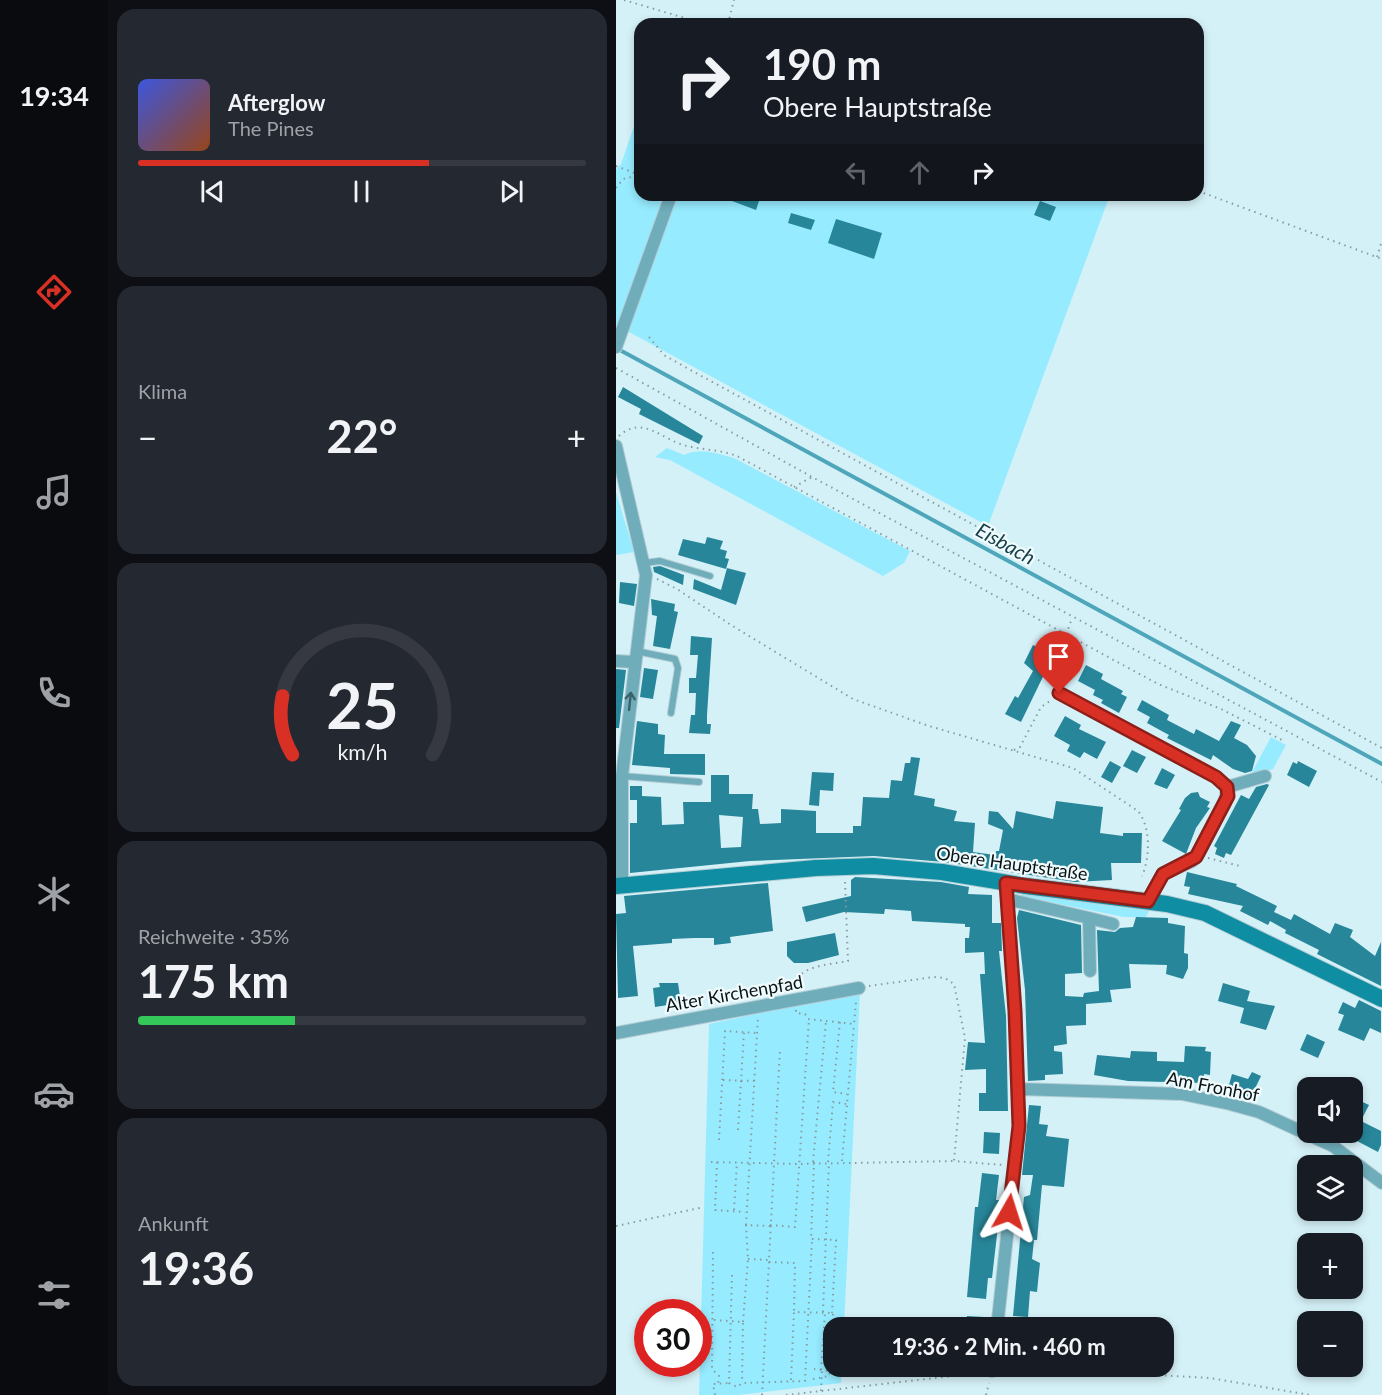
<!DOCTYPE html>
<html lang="de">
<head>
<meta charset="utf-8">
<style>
  :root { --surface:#171b24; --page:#242831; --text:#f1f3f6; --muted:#9ea1a6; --line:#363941; --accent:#d93025 }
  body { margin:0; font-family:Lato,sans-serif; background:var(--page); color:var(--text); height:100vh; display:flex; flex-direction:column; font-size:22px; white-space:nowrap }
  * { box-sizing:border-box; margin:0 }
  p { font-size:20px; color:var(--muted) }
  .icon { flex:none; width:33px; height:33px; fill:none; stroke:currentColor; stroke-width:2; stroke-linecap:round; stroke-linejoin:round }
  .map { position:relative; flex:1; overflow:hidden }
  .side { display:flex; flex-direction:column; gap:9px; padding:9px; background:#0d0f14; width:508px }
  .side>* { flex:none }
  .hud { position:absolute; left:18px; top:18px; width:570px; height:183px; border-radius:18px; box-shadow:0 3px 9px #0003; background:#171b24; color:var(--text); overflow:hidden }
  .controls { position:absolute; left:681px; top:1077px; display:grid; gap:12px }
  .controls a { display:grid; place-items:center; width:66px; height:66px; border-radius:12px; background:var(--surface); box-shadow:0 3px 9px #0003; font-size:30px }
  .speed { position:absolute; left:18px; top:1299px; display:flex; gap:12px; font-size:30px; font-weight:700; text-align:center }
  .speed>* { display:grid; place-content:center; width:78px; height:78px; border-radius:50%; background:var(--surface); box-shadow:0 3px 9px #0003; line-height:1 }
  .speed .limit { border:9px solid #d22; background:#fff; color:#111 }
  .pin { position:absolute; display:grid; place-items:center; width:51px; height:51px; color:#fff; margin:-62px -26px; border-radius:50% 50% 50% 0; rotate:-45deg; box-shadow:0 0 6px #0007 }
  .pin .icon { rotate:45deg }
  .me { position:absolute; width:66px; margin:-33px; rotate:6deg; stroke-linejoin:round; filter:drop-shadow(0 0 4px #0008) }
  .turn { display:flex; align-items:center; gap:21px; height:126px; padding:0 30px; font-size:27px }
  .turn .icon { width:78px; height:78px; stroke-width:2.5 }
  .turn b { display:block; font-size:42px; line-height:51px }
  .lanes { display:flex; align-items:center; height:57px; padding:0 30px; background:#0003; justify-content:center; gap:30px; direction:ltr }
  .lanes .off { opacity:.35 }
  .big { font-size:45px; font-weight:700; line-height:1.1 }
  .side .tile { flex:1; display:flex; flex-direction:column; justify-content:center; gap:9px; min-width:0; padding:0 21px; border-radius:18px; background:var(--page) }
  .side .dial { align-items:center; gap:0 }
  .dial svg { height:156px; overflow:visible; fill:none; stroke:var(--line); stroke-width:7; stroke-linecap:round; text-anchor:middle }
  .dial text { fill:var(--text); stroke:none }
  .song { display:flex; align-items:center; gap:18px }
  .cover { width:72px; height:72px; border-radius:9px; background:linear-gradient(135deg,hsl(230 70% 55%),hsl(20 70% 35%)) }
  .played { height:6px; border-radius:3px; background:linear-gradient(90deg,var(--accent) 65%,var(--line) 65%) }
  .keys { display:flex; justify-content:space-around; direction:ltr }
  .heat { display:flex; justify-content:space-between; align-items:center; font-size:33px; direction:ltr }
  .charge { height:9px; border-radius:4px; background:linear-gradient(90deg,#34c759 35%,var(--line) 0) }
  .trip { position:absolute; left:207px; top:1317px; width:351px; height:60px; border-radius:18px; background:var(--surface); box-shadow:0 3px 9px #0003; font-weight:700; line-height:60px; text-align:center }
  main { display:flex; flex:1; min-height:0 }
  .tabs { display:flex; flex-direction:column; width:108px; justify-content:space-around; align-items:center; background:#090b0e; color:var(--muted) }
  .tabs .icon { width:42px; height:42px }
  .tabs .current { color:var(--accent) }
  .tabs b { font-size:27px; color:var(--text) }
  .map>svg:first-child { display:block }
</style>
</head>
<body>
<main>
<nav class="tabs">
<b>19:34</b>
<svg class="icon current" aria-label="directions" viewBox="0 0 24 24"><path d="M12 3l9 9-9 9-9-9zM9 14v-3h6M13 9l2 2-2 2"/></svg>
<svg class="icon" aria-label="music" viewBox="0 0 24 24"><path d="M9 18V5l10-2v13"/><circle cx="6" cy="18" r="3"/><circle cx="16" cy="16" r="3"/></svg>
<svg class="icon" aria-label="phone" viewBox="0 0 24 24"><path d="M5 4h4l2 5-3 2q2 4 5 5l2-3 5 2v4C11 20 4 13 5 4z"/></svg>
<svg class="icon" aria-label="climate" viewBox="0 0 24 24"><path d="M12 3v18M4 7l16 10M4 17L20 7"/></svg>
<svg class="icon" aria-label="car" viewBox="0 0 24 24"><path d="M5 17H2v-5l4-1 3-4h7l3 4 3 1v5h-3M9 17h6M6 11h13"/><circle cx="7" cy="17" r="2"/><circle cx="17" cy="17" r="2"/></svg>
<svg class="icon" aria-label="filters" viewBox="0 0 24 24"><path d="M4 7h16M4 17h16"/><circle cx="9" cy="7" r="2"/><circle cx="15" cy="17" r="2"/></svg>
</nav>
<section class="side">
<div class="tile">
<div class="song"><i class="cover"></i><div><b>Afterglow</b><p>The Pines</p></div></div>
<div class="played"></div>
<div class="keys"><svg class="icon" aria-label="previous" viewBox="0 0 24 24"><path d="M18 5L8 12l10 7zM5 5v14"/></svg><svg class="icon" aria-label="pause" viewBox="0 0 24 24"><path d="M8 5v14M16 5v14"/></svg><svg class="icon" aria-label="next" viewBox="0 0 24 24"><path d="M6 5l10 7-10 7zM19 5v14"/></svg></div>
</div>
<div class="tile"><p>Klima</p>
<div class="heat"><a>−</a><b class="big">22°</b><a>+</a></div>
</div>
<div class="tile dial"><svg viewBox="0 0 100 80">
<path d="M14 69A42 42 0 1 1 86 69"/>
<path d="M14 69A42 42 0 0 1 9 39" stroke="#d93025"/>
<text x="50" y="56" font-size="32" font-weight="700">25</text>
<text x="50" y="72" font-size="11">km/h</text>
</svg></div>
<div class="tile"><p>Reichweite · 35%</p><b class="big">175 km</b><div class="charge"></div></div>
<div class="tile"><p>Ankunft</p><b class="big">19:36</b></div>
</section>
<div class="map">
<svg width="766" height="1395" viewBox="0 0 766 1395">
  <rect width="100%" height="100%" fill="#d5f1f8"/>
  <!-- green -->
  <path fill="#97ebff" d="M24,109V195H494L372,526L0,325V169L5,164Z
    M51,448L68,455C85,447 103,454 120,459L294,551L288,563L267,576L54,460L39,457Z
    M0,492L18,552L0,555Z
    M655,737L670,745L657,769L634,776Z
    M409,894L533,911L530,917H508L404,896Z
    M244,992L228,1327L218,1328V1366L226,1367L225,1383L122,1395H83L93,1024Z"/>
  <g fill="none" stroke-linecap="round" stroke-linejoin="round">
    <!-- stream -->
    <path stroke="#4da6b9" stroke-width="4" d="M2,349L766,764"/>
  </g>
  <!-- building -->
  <path fill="#278699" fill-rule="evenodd" d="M100,195H145L140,210Z
    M424,201L440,207L434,221L418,215Z
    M175,213L199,220L195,230L172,223Z
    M220,219L266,233L258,259L212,243Z
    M7,387L87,436L83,444L23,414L25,409L2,397Z
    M91,537L107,541L104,549L111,551L109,558L113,559L110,569L62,555L67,539L89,544Z
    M44,566L68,575L67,585L38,572L37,567Z
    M111,568L130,573L120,605L77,589L78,579L105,590Z
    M4,582L21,584L18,606L3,603Z
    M35,599L59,604L58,611L62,612L54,649L37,646L41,616L36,615Z
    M75,636L96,638L91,715V724H95L94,734L73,733L75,715H79L80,693H73V678H80L82,655H74Z
    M417,645L437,656L405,722L389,714L399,696L402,698L417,671L408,663Z
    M470,665L487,674L485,679L507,691L505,694L511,697L503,713L485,703L487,700L477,695L479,690L462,681Z
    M28,668L42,670L37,699L24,697Z
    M0,669L10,670L3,728H0Z
    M526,700L553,715L551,720L578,734L580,729L603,741L615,721L625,725L618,738L631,745L640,756L636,771L629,773L617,769L597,755L595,760L551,738L553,735L531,723L534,717L521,710Z
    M449,716L465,725L463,729L490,742L481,759L468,752L464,758L451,751L454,745L438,736Z
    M21,721L42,724V734L49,735L48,754H89V775L54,774V768L16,765Z
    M516,750L530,757L521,773L507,766Z
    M295,757L304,758L298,795L319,799L318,806L341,811L338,821L359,823L357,852L379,855L380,851H383L387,830L372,824L373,811L382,812L397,829L400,811L437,819L440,801L487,807L484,833L507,836V833H526L525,863H495L496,880L459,882L328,862L258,856L134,861L14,873V823H21V800H14V786H26V796L45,797L46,825L68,824L67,802H95V775H113V794H137L136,809H142L144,824L165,823V809L200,811V833H237V826H245L247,797L273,798L275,780L286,781L289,763H294ZM103,815L127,817L125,847L105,848Z
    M494,761L505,767L496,783L485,777Z
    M682,761L701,771L693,787L671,775L677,762L681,764Z
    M546,768L559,775L551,789L538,784Z
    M196,772L218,773L217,791L204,790L203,806L193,805Z
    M651,784L653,785L615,855L610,853L608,858L599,854L601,848L598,846L625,795L633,799L640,787Z
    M582,792L584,797L594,802L591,807L594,808L580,828L570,854L546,841L565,810L563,809L569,798L575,793Z
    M571,872L621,884L620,886L661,906L658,912L675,920L678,914L714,934L719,923L737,930L734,937L759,956L765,942V986L701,954L703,950L669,933L670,930L654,921L652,925L624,911L627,906L572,894L574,887L568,886Z
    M239,877L325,882L353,887L352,894L376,895V923H385L386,951H383L390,1016L392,1111H363V1093H370V1069L349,1070L352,1042L369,1043L364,974H369L368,952L349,953V938H353L354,927H349V924L296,921L295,911L269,909L268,914L228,912L190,922L186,907L235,896V880Z
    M152,883L157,931L114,937L115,943L98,945V938H78L56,939V943L17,946L22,996L2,998L0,914L10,913L8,896Z
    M403,910L465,925L466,973L449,974V996L467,997L468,993L483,991L481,930L499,932L504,928L517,927L520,917L552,918V923L569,926L568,953L572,954V968L567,979L550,974L551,965L513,964L515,988L494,990L496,1002L470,1004V1025L450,1026L451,1044L438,1046V1051L446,1052L447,1074L429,1075V1080L412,1081L409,990L401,918Z
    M219,933L223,955L192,963H178L171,956V942Z
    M43,983H62L65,1003L39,1007L37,988L44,987Z
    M607,983L634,991L631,1001L659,1006L650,1030L624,1023L628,1008L602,1001Z
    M743,1000L765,1011V1033L754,1028L748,1041L722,1030L728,1015L722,1013L727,1002L739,1008Z
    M691,1034L709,1042L702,1058L684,1050Z
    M569,1046L590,1047L589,1051L595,1052L594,1075L588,1074V1083L512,1081L478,1075L481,1055L514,1058L515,1051L541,1052V1061L568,1062Z
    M636,1072L645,1076L634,1099L611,1092L616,1074L632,1079Z
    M736,1097L753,1105L736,1138Z
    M413,1105L425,1106L423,1124L432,1125L430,1136L453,1139L448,1187L426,1185L421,1240H418L416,1259L424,1263L422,1282L421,1292L414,1291L412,1317L397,1316L408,1197L414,1195L417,1175H406Z
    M745,1121L765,1131V1145L762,1152L741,1141L744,1135L739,1133Z
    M368,1132L384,1133L383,1154L367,1153Z
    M366,1173L383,1175L380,1200H385L376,1278H372L370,1299L351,1297L359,1207H362Z
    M351,1316L368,1317L367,1328H350Z"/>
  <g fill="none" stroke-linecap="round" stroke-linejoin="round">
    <defs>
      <path id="lane" d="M28,563L44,561L94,576
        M20,651L59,659L62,668L55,713
        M6,776L83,782"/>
      <path id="street" d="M0,347L55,195
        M0,446L30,575L6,776V885
        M0,661L18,662
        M443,693L600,777L611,787L609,803L583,853L576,861L547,874L532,901
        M611,787L649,776
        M391,899L473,918L474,971
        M473,918L497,924
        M0,1033L243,988
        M403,1089L566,1094L614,1104L643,1112L717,1146L766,1183
        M381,1328L403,1126L399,1011L390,883
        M376,1371V1366"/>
      <path id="secondary" d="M0,886L200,868L257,866L326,872L410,886L551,904L589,913L766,999"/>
    </defs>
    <!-- lane casing -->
    <use href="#lane" stroke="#b4cdd4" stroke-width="8"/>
    <!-- street casing -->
    <use href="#street" stroke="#b4cdd4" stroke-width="14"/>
    <!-- secondary casing -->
    <use href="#secondary" stroke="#b4cdd4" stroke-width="18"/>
    <!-- path -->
    <path stroke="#879ca1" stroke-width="2" stroke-dasharray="1.5 4.5" stroke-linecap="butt" d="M8,0L89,24
      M112,24L118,0
      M0,166L21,174
      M0,188L7,179L24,175
      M582,191L766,259
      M761,257L766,240
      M33,337L48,355L69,367L766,748
      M0,368L196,477L766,782
      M3,436C27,414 47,441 71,446C88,450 105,450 121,456L542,684L605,709L666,740
      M178,487L196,477
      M41,579L61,589L115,625L237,699L313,726L457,768L522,811C535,827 534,858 526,876
      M444,682L453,625L457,618
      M398,750L404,747L425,707L434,701
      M592,858L624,866
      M253,986L318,977L329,978L338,984L349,1038L338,1161L387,1165
      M177,989C180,965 213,965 232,961L229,881
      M180,1010V1013L189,1014L192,1019L238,1024L240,1002
      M224,1022L217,1092L231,1094
      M107,1080L138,1081
      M122,1130L128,1032
      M103,1140L109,1031L141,1033
      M226,1161L238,1024
      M95,1162L183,1164L338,1161
      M101,1162L99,1210L129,1212
      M197,1162L210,1021
      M198,1162L195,1239L220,1240L216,1313
      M212,1162L217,1102L231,1104
      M118,1210L121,1162
      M130,1225L142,1017
      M154,1225L179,1227L193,1019
      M0,1226L88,1207
      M97,1252L96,1369L103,1376L102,1384
      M132,1259L152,1260
      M153,1262L179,1263L178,1312
      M116,1275L113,1383L121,1387L126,1383L189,1381L196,1239
      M207,1312L213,1162
      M98,1320L127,1322L126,1383
      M127,1322L132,1259L130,1225L154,1226
      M205,1370L209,1313
      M387,1372L505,1373L594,1378L695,1395
      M197,1379L213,1376L214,1371
      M175,1380L178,1312L217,1313L214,1371L198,1369
      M205,1391L206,1370
      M99,1395L97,1384L113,1383
      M146,1395L164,1049
      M170,1395L363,1373
      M370,1395L373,1383"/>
    <!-- lane -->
    <use href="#lane" stroke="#6fadbb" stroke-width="6"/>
    <!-- street -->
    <use href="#street" stroke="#6fadbb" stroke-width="12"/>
    <!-- secondary -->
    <use href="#secondary" stroke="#0f8da3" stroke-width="16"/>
  </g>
  <!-- one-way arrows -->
  <defs><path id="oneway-shaft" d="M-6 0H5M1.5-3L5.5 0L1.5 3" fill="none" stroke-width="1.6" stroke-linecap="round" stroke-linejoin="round" transform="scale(1.5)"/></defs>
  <use stroke="#3c6068" href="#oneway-shaft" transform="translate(14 701) rotate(-84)"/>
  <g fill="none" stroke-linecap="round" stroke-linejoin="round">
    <defs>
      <path id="route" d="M393,1212L403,1126L399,1011L390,883L532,901L547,874L580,857L612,796L611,787L600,777L443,693"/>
    </defs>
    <!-- route casing -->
    <use href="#route" stroke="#8d1f18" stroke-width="15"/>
    <!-- route -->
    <use href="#route" stroke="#d93025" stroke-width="10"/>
  </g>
  <g text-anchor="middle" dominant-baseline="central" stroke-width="4.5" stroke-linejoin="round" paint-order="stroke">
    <!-- street labels -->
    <g font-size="18" fill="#091315" stroke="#f0fbfe">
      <text transform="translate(396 863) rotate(8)">Obere Hauptstraße</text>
      <text transform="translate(118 993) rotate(-10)">Alter Kirchenpfad</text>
      <text transform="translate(597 1086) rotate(11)">Am Fronhof</text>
    </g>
    <!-- water labels -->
    <g font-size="20" font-style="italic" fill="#174049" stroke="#f0fbfe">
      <text transform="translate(390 543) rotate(29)">Eisbach</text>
    </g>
  </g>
</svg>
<div class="controls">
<a><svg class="icon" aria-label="sound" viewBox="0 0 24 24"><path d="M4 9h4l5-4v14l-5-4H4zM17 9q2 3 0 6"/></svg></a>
<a><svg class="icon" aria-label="layers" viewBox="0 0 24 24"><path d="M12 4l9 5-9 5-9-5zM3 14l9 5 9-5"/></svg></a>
<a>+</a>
<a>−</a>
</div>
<div class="speed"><div class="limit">30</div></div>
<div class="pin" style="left:443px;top:693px;background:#d93025"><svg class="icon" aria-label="arrive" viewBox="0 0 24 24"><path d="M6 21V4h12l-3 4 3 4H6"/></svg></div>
<svg class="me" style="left:393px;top:1212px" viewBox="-20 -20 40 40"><path d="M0-17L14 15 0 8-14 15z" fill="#d93025" stroke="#fff" stroke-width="4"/></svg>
<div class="trip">19:36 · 2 Min. · 460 m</div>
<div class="hud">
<div class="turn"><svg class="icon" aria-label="right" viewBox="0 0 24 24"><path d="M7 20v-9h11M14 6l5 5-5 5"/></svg><div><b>190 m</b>Obere Hauptstraße</div></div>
<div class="lanes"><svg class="icon off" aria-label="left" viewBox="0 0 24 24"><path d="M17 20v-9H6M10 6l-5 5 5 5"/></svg><svg class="icon off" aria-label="ahead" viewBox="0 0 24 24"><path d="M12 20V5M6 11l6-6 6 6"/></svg><svg class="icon" aria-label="right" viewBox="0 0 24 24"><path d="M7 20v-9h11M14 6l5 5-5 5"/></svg></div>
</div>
</div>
</main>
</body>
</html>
